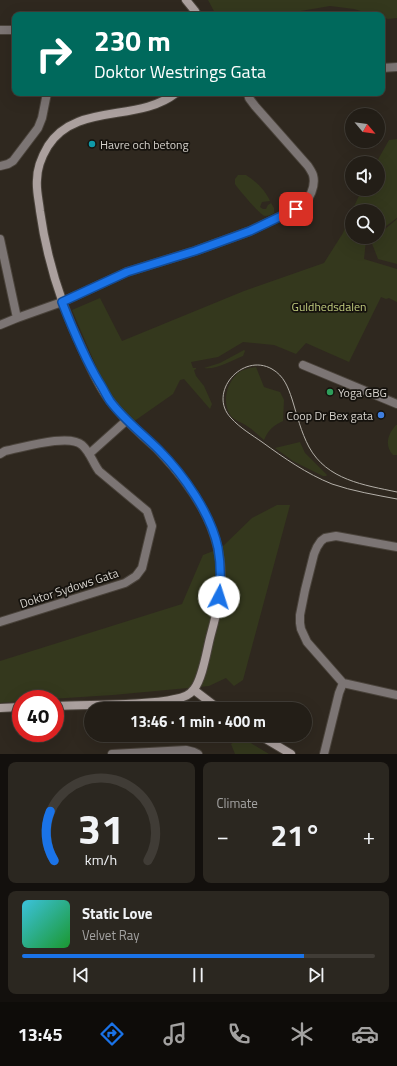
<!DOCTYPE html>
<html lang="en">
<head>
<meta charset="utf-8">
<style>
  :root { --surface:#231e17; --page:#2b2720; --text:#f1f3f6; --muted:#a3a2a1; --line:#403c36; --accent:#1a73e8 }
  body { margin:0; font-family:"Titillium Web",sans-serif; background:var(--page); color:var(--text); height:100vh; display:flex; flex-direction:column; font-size:15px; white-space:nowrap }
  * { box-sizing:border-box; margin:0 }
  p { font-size:13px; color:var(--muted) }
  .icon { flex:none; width:22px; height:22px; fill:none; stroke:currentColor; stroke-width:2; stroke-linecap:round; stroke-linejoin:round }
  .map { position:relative; height:754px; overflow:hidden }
  .sheet { display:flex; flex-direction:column; gap:8px; padding:8px; background:#13100d; flex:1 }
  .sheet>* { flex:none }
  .guide { position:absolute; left:12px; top:12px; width:373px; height:84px; border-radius:8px; box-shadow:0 4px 16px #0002,0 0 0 1px var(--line); background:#00695c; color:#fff; overflow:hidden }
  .needle { width:26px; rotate:119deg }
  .controls { position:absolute; left:345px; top:108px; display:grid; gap:8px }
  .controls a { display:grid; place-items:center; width:40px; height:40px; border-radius:50%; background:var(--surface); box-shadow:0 4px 16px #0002,0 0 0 1px var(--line); font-size:20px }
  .speed { position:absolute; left:12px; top:690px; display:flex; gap:8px; font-size:20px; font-weight:700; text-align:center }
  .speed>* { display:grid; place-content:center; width:52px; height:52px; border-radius:50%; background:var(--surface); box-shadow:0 4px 16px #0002,0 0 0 1px var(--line); line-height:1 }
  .speed .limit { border:6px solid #d22; background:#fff; color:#111 }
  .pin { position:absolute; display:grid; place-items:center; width:34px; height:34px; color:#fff; margin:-17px; border-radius:8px; box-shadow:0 2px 6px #0006 }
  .me { position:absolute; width:44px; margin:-22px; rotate:5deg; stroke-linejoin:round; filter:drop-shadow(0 0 3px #0008) }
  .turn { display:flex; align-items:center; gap:14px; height:84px; padding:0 16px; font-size:18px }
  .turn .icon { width:52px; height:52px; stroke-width:2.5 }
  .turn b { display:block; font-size:28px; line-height:34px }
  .big { font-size:30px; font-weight:700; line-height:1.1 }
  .sheet .widget { flex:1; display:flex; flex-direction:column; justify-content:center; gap:6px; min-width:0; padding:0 14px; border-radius:8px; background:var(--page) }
  .sheet .dial { align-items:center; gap:0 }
  .dial svg { height:104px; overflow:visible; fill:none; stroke:var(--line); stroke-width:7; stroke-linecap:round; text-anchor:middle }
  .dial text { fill:var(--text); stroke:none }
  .song { display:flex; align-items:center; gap:12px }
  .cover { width:48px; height:48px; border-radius:6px; background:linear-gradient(135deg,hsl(190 70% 55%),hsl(130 70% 35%)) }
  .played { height:4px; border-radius:2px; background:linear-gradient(90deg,var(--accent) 80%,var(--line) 80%) }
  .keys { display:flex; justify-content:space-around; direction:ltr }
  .heat { display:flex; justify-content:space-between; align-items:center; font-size:22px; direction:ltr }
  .sheet .tiles { flex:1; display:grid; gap:8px; grid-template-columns:1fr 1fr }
  .widget:last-child { grid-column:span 2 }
  .trip { position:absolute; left:84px; top:702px; width:228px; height:40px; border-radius:20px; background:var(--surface); box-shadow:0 4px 16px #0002,0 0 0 1px var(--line); font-weight:700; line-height:40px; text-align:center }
  .tabs { display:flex; height:64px; justify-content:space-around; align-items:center; background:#0e0c09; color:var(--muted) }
  .tabs .icon { width:28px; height:28px }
  .tabs .active { color:var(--accent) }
  .tabs b { font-size:18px; color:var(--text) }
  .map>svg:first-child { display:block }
</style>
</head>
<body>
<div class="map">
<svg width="397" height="754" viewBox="0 0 397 754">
  <rect width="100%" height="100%" fill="#2f281f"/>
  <!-- green -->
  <path fill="#34381d" d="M208,0H397V18L388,19L382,17V15H374L354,9L330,6L295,12L291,15H216Z
    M397,139V218L378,232V211H352L362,189H378V163H376L389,140Z
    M238,175H246C256,181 266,191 270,201L262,202L260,207L263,209H266L268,205L271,203L274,208V213C271,215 269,216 265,216C260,215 239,190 235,184V179Z
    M352,212V237H370L366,240L364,259L397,269V302L389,298L386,299L381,297L349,362L306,343L296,354L274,345L243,342L218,357L191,362L193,368H196V369L194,370L196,376L204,386L212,404L210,409L184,379L180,380L173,394L133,422L107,392L72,310L100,298L122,341L244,291L324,263L343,233Z
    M397,219V264L378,259L371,241L376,237H378V235Z
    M244,350L245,351L243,356C231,361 216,370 204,368L220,363Z
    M256,367L264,387L270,389L280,392L284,400L283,421C273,426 269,429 264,440C258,435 253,430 247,426C242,422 235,421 231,416C222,404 226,385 236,375C240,370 249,368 256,367Z
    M396,425H397V455H393C384,445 388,434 396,425Z
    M300,442L305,453L327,475L326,476H323L293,461L275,448Z
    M277,505H290L243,680L234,686L226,678L209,686L113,695L50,699H21V701L0,703V661L182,604L203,555L221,548L252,518Z
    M243,736L249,742L269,754H235L231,744Z"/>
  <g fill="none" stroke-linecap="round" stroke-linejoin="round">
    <defs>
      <path id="street" d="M0,30H15
        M382,68L397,67
        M0,166L8,164L13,161L38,128L42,118L47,93
        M0,239L17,318
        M0,325L17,318L62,302L127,272L195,251L250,231L304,205C310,197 316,186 313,175C312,172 310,169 308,166L255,106L249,98L248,93
        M303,365L397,404
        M0,454L5,451C22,448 69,433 82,445C90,452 93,463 99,471L147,511L152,526L142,568L136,576L125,583L0,622
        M89,454L127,420
        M397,547L336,536L325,538L321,541L317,547L314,554L305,590L300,615V623L301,629L307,642L343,683L397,695
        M112,754L186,750L194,752L198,754
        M324,754L339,693L343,683"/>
      <path id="secondary" d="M186,0L195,11L197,15
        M194,690L219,709
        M55,706C79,705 102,705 126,704C142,703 159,703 175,699C182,698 190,695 194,689C203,678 207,648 211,634C216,616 221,596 221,577C221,528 193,487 160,452C155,446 149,442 144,437C132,426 120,414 110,401C99,387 90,367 83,351C61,305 47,261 40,211C39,201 36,190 37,180C37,168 42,156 48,146C76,102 138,123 176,93
        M0,708L21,707
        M259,735L291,754"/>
    </defs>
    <!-- street casing -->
    <use href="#street" stroke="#4a433b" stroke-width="10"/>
    <!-- secondary casing -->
    <use href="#secondary" stroke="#4a433b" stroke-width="10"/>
    <!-- street -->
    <use href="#street" stroke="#7c7574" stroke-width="8"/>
    <!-- secondary -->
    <use href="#secondary" stroke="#aba09e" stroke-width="8"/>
    <!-- tram -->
    <path stroke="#b4b0a9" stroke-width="1" d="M397,492C364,485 327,480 309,447C301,432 297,415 292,399C288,387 284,376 272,369C242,352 207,393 231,418C240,428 252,435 262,442C284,458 307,474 332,484C352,491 376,495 397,499"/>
  </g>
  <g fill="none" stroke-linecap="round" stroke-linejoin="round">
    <defs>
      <path id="route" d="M219,597C221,580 221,565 218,548C211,514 184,475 159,450C143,434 124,420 110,401C106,395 103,388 99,382C84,357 73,330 62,302L127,272L195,251L250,231L296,209"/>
    </defs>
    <!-- route casing -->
    <use href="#route" stroke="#114b97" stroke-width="10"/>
    <!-- route -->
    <use href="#route" stroke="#1a73e8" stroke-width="7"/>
  </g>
  <!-- markers -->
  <circle fill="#0f9aa8" stroke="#15120d" stroke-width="1.5" cx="92" cy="144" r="4"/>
  <circle fill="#2e9e5b" stroke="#15120d" stroke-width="1.5" cx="330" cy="392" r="4"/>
  <circle fill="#3f7fe0" stroke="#15120d" stroke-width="1.5" cx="381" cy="415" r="4"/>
  <g text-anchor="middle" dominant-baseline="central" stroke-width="3.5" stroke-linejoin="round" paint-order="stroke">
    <!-- poi labels -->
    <g font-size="12" fill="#d6d2cc" stroke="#15120d" text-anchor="start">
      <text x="100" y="144">Havre och betong</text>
      <text x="338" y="392">Yoga GBG</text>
      <text x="373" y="415" text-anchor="end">Coop Dr Bex gata</text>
    </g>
    <!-- park labels -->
    <g font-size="12" fill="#c1cc7e" stroke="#15120d">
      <text x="329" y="306">Guldhedsdalen</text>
    </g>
    <!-- street labels -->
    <g font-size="12" fill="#d6d2cc" stroke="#15120d">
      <text transform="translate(69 588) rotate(-18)">Doktor Sydows Gata</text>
    </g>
  </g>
</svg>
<div class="controls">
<a><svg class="needle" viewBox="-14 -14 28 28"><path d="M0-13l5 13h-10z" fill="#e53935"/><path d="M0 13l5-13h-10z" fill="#a3a2a1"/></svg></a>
<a><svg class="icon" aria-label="sound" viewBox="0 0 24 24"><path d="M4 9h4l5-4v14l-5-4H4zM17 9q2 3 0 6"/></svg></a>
<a><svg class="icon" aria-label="search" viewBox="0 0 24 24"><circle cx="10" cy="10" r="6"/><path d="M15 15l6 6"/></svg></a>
</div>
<div class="speed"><div class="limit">40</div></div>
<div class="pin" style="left:296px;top:209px;background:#d93025"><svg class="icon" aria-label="arrive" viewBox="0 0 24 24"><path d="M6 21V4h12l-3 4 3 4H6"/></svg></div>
<svg class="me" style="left:219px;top:597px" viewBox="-20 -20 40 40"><circle r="19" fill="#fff"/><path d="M0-13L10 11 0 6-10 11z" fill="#1a73e8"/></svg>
<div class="trip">13:46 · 1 min · 400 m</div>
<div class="guide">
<div class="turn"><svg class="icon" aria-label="right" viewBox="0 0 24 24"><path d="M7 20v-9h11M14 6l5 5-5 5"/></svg><div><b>230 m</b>Doktor Westrings Gata</div></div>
</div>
</div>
<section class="sheet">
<div class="tiles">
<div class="widget dial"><svg viewBox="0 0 100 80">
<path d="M14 69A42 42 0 1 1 86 69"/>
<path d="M14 69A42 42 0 0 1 11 31" stroke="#1a73e8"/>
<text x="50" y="56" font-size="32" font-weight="700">31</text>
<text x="50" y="72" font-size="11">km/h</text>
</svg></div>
<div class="widget"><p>Climate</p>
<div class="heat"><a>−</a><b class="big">21°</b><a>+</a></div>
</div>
<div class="widget">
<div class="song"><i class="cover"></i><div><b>Static Love</b><p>Velvet Ray</p></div></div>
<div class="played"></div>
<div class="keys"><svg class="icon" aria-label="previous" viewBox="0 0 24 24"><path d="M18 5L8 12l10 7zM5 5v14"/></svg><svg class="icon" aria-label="pause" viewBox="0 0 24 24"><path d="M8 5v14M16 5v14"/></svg><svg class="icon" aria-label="next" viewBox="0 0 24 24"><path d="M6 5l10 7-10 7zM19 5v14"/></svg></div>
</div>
</div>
</section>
<nav class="tabs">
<b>13:45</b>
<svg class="icon active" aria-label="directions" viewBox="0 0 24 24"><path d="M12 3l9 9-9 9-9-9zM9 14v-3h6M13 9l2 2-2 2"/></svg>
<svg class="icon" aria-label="music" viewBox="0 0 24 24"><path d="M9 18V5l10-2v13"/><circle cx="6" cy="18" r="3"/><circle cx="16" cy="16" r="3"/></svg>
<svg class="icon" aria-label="phone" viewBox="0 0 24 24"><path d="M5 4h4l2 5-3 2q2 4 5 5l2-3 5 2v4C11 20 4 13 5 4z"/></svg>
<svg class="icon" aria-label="climate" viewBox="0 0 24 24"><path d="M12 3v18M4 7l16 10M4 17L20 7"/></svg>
<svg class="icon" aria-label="car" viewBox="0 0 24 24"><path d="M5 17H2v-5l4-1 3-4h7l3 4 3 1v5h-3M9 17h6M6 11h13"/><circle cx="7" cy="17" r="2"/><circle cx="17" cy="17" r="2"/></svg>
</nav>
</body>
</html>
